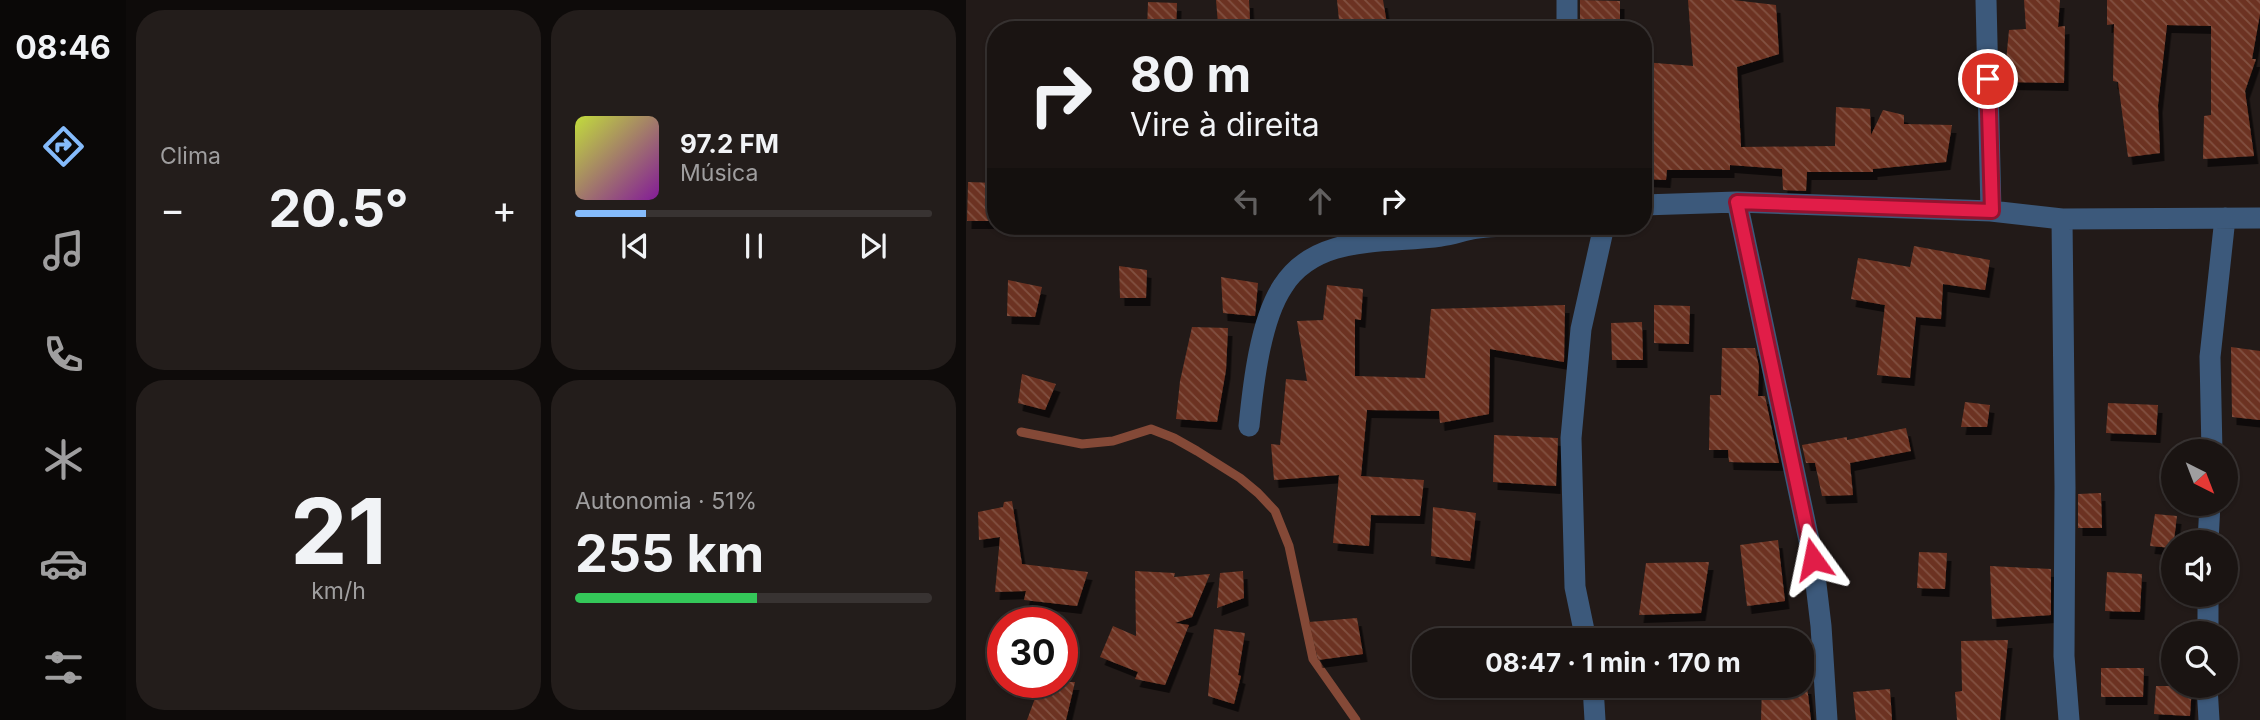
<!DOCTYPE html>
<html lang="pt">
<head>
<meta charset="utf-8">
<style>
  :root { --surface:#1a1412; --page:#231d1b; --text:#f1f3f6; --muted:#9f9e9f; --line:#383332; --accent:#85bbfb }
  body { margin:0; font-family:Inter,sans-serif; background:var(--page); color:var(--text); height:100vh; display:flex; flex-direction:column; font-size:26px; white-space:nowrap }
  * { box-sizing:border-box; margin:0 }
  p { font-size:23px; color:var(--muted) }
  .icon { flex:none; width:38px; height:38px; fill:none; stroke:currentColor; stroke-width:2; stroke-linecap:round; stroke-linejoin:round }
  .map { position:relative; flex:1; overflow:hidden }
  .sheet { display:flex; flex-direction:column; gap:10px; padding:10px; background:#0e0b0a; width:840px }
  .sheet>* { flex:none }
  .hud { position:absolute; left:21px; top:21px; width:665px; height:214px; border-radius:28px; box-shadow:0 2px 5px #0004,0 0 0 2px var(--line); background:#1a1412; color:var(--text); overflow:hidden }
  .needle { width:46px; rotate:138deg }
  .buttons { position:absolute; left:1195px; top:439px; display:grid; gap:14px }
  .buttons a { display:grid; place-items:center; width:77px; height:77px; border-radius:50%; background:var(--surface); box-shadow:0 2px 5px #0004,0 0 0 2px var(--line); font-size:35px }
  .speed { position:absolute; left:21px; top:607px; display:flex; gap:14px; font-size:35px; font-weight:700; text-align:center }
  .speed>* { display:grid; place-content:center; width:91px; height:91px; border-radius:50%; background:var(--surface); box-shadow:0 2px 5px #0004,0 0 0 2px var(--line); line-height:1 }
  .speed .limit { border:10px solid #d22; background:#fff; color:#111 }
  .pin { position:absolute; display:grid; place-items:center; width:60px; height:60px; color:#fff; margin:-30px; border:4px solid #fff; border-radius:50%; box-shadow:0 2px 7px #0007 }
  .me { position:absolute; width:77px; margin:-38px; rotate:348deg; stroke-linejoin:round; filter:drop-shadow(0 0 5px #0008) }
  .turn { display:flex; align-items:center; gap:24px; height:147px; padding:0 28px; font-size:32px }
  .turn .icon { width:91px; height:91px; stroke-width:2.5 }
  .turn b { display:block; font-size:49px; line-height:60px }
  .lanes { display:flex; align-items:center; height:66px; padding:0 28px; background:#0003; justify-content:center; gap:35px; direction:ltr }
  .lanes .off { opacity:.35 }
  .big { font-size:52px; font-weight:700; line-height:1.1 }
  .sheet .tile { flex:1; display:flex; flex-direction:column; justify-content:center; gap:10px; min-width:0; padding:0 24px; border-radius:28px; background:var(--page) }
  .sheet .dial { align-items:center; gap:0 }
  .dial b { font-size:91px; line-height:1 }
  .song { display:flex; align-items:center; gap:21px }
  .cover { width:84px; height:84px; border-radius:10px; background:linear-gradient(135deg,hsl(70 70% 55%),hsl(290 70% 35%)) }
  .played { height:7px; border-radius:4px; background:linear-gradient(90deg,var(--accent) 20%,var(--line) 20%) }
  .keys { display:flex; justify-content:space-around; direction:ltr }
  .heat { display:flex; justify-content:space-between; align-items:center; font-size:38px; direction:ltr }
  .charge { height:10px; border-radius:5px; background:linear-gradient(90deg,#34c759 51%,var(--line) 0) }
  .sheet .tiles { flex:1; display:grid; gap:10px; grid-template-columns:repeat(2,1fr) }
  .trip { position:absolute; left:446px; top:628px; width:402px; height:70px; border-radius:28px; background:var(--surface); box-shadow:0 2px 5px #0004,0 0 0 2px var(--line); font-weight:700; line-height:70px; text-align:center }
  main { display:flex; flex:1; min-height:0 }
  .dock { display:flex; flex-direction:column; width:126px; justify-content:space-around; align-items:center; background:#0a0807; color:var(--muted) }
  .dock .icon { width:49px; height:49px }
  .dock .on { color:var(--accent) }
  .dock b { font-size:32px; color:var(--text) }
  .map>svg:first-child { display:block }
</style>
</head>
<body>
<main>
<nav class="dock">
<b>08:46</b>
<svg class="icon on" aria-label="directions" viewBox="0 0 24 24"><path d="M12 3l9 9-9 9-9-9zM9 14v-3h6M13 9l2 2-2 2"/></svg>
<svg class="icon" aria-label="music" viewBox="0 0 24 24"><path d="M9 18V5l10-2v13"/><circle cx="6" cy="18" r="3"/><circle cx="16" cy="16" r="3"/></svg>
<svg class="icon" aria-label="phone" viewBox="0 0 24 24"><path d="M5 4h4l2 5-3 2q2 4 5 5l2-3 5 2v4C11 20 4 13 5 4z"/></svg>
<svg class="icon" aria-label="climate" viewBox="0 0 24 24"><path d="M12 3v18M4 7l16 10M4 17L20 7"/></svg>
<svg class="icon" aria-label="car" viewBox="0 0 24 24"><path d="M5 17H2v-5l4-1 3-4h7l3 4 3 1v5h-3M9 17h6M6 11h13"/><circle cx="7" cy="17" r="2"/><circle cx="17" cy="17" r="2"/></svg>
<svg class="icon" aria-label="filters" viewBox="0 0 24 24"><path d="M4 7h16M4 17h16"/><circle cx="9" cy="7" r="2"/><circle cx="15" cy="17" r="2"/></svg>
</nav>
<section class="sheet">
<div class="tiles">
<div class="tile"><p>Clima</p>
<div class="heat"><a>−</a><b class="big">20.5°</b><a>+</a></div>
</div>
<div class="tile">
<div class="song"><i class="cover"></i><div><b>97.2 FM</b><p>Música</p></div></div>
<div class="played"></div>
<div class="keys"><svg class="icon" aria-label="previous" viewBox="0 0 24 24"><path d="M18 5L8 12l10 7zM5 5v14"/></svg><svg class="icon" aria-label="pause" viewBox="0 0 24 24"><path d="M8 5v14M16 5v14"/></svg><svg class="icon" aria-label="next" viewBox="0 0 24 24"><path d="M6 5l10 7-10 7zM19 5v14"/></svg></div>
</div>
<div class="tile dial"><b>21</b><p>km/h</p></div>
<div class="tile"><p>Autonomia · 51%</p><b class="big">255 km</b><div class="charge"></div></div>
</div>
</section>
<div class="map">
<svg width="1294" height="720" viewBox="0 0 1294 720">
  <defs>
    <pattern id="building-back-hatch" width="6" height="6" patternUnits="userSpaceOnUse" patternTransform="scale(1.75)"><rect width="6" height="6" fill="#6c3321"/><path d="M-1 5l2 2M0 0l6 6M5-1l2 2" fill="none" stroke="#825142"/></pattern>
    <filter id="shadow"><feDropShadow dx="4.5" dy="8" stdDeviation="0" flood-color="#0009"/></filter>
  </defs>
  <rect width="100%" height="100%" fill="#221a18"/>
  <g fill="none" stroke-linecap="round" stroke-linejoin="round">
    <!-- stream -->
    <path stroke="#844937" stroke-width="9" d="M55,432L116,444L147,441L185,429L208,438L231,451L274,478L292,493L309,511L323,546L347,659L390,720"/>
  </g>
  <!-- building -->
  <path fill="url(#building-back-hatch)" filter="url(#shadow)" d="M250,0H283L284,21L252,24Z
    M371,0H417L422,30H374Z
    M614,0L654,1V30H614Z
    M722,0H767L810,5L813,54L771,67L775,147L869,146L870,107L904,109L905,135L917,110L938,115V124L986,125L980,162L907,169V172H841L840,191L817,190L816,169L764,165V170H701L700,180L677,179V62L727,66Z
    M1058,0H1094L1092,27L1099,26L1098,83L1038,82L1043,30L1060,29Z
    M1141,0H1294V14L1286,59H1290L1279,91L1288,156L1237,159L1238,116L1245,115V26L1201,25L1192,105L1194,153L1162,157L1152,82L1147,81L1148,24L1141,25Z
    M182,2L211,3L210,30H181Z
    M2,182L30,183V221H1Z
    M948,246L1024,260L1019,290L977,284L975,319L950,317L944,378L911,375L919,305L885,299L892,258L944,267Z
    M153,266L181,270L180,298H154Z
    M255,277L292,283L289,316L257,313Z
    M42,280L76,287L69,317L41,316Z
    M361,285L397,289L395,320L389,319V376L459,378L465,309L599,305L598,362L524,349L523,414L474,423L473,411L401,410L395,476L458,480L454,516L405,515L403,546L367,543L373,475L308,480L305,444L314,445L320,379L341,381L331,321L357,320Z
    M688,305L724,306L723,344L688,343Z
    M676,322L677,360H646L645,323Z
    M226,327L262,328L260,370L251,422L210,419L214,381Z
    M1265,347L1294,351V420L1266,417Z
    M756,348H789L793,367L792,396H799L813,463L763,462L762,450H743L744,395H755Z
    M56,374L90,384L79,410L52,403Z
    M999,402L1024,405L1021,427H995Z
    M1142,403L1192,405L1190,435L1140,433Z
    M940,428L945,451L884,463L887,495L856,496L849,463H840L836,445L881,437V440Z
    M528,435L592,438L590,486L527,482Z
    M1135,493L1136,528H1112V494Z
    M46,501L56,564L122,572L111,606L58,600L60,591L29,592L34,537L13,540L12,512L37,507L38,502Z
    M467,507L510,513L504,561L465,556Z
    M1189,514L1211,516L1207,548L1184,546Z
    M812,540L819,601L781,606L774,545Z
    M953,552L981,553L979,589L951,588Z
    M743,562L735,613L673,615L680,563Z
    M1024,566L1085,569V615L1026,619Z
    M169,571L209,573L208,577L244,574L226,617L209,623L223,625L199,685L169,679L172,672L134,657L147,626L170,636Z
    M277,571L278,598L251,608L254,573Z
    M1141,572L1176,574L1174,612L1139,611Z
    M391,618L397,654L352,660L343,622Z
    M248,629L279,633L272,675L275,676L268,704L242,696Z
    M1042,640L1034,720H991L989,692L996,691L995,641Z
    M1135,668H1178L1177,697H1135Z
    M75,682H109L100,720H61Z
    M796,686H841L845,720H795Z
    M1190,686H1226L1224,716L1188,714Z
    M924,689L926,720H890L887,692Z"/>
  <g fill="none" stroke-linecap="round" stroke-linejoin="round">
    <!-- street -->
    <path stroke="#3c597b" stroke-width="21" d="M1020,0L1025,211
      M601,30V0
      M771,202L847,559L855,626L861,720
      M677,205L771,202L1025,211L1096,219L1294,218
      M1096,219L1099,487L1098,656L1103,720
      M283,426C287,386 294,320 317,286C351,233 421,244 475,236C485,235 496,231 506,229C515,227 524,227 533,226
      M1246,452L1244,357L1259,218
      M1242,542L1244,504
      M1242,634V595
      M620,640L609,587L605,438L615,329L638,226
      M627,686L629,720
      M1241,686L1243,720"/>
  </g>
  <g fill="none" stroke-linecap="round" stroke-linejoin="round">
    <defs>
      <path id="route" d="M847,559L771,202L1026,211L1022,79"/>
    </defs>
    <!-- route casing -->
    <use href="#route" stroke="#92132f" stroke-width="18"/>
    <!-- route -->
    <use href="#route" stroke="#e11d48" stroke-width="12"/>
  </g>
</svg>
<div class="buttons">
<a><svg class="needle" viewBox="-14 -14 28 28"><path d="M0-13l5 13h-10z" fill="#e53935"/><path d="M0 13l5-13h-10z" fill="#9f9e9f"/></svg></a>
<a><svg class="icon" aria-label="sound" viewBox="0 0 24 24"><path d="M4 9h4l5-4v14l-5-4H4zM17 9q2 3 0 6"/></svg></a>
<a><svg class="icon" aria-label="search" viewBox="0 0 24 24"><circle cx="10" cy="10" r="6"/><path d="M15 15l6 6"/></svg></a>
</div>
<div class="speed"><div class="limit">30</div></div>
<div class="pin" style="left:1022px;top:79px;background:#d93025"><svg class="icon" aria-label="arrive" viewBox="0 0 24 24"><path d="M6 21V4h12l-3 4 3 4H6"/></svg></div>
<svg class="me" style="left:847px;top:559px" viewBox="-20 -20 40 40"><path d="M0-17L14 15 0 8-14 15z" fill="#e11d48" stroke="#fff" stroke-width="4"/></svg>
<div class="trip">08:47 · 1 min · 170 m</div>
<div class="hud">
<div class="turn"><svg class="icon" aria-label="right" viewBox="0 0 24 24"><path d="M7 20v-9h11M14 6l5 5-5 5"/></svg><div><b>80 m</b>Vire à direita</div></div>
<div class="lanes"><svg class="icon off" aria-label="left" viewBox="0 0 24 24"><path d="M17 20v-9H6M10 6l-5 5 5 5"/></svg><svg class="icon off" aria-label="ahead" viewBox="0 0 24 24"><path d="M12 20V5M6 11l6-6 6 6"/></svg><svg class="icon" aria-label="right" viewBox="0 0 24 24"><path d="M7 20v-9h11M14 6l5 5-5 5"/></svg></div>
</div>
</div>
</main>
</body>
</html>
